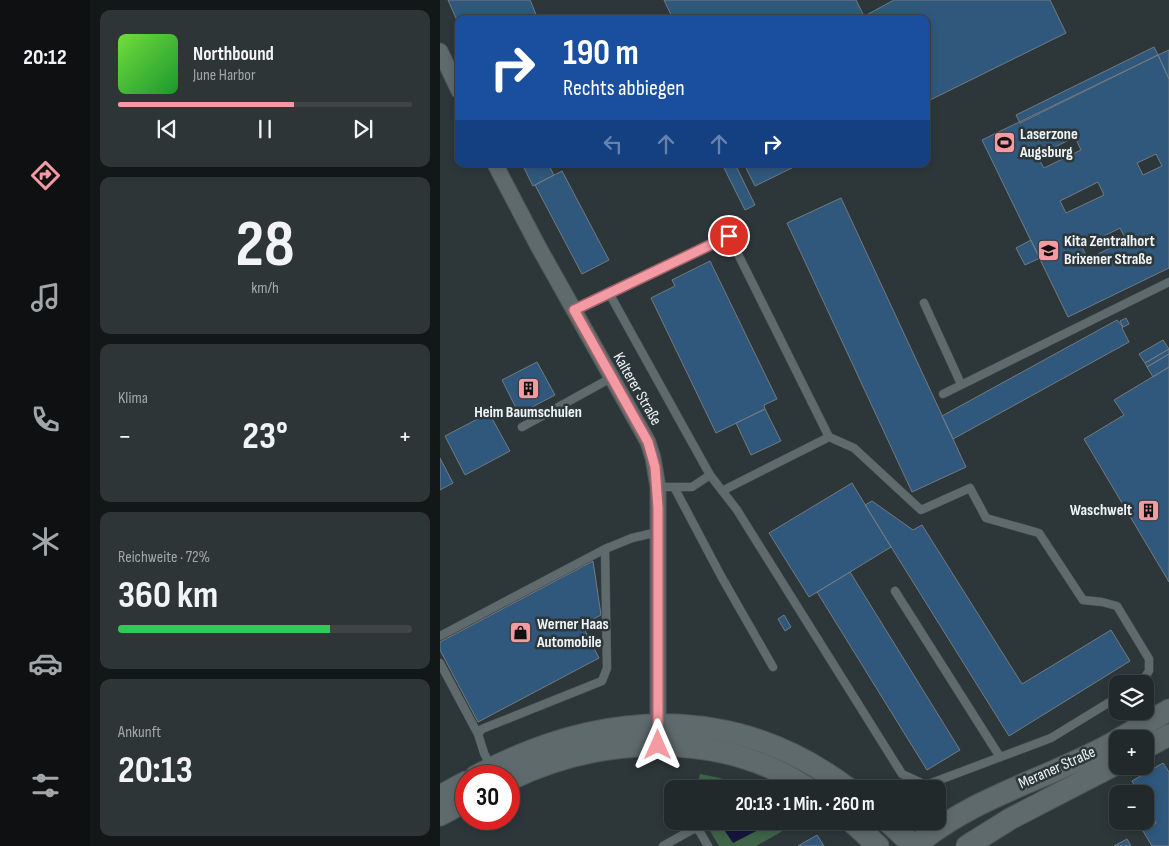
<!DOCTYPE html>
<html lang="de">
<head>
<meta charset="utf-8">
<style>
  :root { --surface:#22292b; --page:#2e3537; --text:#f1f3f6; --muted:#a2a6a9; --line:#3f4547; --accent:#f49aa3 }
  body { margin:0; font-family:"Sofia Sans Condensed",sans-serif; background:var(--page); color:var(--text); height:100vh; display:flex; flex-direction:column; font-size:19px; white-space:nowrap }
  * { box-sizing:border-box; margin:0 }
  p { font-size:16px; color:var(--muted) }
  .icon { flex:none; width:28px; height:28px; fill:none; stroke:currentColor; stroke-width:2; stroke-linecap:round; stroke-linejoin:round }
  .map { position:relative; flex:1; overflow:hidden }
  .sheet { display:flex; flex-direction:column; gap:10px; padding:10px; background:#131718; width:350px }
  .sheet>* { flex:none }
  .guide { position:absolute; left:15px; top:15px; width:475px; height:152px; border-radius:10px; box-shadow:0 2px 8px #0003,0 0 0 1px var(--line); background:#1a4fa0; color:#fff; overflow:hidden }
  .fabs { position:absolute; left:669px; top:675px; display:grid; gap:10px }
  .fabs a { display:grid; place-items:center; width:45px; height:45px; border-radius:10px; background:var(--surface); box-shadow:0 2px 8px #0003,0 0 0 1px var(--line); font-size:25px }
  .speed { position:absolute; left:15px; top:765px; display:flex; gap:10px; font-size:25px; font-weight:700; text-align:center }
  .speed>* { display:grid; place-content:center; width:65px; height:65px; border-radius:50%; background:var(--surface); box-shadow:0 2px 8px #0003,0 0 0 1px var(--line); line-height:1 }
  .speed .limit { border:8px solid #d22; background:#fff; color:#111 }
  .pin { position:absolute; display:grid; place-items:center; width:42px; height:42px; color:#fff; margin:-21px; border:2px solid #fff; border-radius:50%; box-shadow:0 1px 5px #0007 }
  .me { position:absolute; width:55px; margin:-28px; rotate:0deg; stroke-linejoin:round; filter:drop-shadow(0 0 4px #0008) }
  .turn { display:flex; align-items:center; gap:18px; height:105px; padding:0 25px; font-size:22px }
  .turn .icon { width:65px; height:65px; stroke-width:2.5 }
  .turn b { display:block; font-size:35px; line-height:42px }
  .lanes { display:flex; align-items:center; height:48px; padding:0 25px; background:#0003; justify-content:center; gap:25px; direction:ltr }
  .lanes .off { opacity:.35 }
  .big { font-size:38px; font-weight:700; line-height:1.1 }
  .sheet .card { flex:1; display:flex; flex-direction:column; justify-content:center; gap:8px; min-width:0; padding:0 18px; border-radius:10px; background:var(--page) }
  .sheet .dial { align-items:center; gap:0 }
  .dial b { font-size:65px; line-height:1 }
  .song { display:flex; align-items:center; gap:15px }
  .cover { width:60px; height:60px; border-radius:8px; background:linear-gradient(135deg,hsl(100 70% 55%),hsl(130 70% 35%)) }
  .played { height:5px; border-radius:2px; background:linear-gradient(90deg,var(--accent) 60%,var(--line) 60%) }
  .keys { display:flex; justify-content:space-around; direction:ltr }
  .heat { display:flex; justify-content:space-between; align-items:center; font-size:28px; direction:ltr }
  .charge { height:8px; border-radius:4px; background:linear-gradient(90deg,#34c759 72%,var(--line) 0) }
  .trip { position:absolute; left:224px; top:780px; width:282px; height:50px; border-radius:10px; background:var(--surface); box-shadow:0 2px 8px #0003,0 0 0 1px var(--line); font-weight:700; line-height:50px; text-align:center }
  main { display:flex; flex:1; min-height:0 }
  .menu { display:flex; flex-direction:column; width:90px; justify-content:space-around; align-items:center; background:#0e1011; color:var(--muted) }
  .menu .icon { width:35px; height:35px }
  .menu .selected { color:var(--accent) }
  .menu b { font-size:22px; color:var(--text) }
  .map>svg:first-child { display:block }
</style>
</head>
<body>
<main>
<nav class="menu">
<b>20:12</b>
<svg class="icon selected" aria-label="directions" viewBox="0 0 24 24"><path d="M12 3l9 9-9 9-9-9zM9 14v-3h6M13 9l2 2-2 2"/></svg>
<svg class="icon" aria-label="music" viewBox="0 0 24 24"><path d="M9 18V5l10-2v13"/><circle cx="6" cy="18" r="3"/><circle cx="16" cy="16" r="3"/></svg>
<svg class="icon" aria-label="phone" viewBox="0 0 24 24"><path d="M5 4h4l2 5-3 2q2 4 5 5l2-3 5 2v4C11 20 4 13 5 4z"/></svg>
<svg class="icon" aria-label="climate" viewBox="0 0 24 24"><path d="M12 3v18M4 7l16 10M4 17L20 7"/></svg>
<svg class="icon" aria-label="car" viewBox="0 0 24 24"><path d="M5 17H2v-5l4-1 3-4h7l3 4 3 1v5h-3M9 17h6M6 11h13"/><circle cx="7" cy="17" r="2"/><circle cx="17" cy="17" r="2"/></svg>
<svg class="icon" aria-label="filters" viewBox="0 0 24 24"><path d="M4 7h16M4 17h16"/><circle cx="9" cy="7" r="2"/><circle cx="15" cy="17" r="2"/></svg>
</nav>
<section class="sheet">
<div class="card">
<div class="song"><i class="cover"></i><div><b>Northbound</b><p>June Harbor</p></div></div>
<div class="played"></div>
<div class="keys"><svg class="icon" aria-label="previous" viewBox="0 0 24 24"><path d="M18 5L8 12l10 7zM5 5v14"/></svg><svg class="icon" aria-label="pause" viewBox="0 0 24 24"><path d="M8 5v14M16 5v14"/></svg><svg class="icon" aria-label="next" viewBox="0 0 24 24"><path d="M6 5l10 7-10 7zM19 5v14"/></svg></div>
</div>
<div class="card dial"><b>28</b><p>km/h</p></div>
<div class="card"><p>Klima</p>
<div class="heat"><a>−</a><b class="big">23°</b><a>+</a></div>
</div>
<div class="card"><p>Reichweite · 72%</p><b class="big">360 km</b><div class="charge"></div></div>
<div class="card"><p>Ankunft</p><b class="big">20:13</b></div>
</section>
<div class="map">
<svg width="729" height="846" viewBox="0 0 729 846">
  <rect width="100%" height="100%" fill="#2d3739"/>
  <!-- green -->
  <path fill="#3f6448" d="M260,774L280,778L312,789H256Z
    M264,821H349L348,828L316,846H279Z"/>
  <!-- water -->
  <path fill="#16163e" d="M278,821H332V823L293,843Z"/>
  <!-- building -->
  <path fill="#2f587c" stroke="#737a81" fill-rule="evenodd" d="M8,0H90L98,19H19V25Z
    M224,0H416L424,16L419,19H233Z
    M454,0H610L626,33L486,102V19H419Z
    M714,47L718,55L580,123L576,115Z
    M729,50V79L718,55Z
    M718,55L729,79V268L628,317L542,140ZM635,137L641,150L604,168L597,156ZM716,154L722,166L703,175L697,163ZM658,182L664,195L626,213L620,201ZM680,228L686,240L648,259L642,247Z
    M82,164H108L114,175L93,186Z
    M282,164H295L315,205L305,210Z
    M304,164H360L315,186Z
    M122,171L169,260L142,274L95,185Z
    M401,198L526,467L472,492L347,223Z
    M591,240L600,258L585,265L576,248Z
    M270,261L337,399L324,405L325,409L276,433L211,298L235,286L232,280Z
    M686,318L689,324L683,327L680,321Z
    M677,320L683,327L682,328L689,342L513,439L502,416Z
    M723,340L729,349L705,363L699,354Z
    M729,349V354L707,367L705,363Z
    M729,354V367L713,377L707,367Z
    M97,362L115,395L79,414L62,380Z
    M729,367V582L644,439L684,415L674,400Z
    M325,409L341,441L311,455L296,423Z
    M49,413L70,451L25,475L5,436Z
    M0,458L13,483L0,490Z
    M412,483L451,547L369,597L329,533Z
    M432,501L473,530L482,525L582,684L671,630L690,661L569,736L425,505Z
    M153,561L161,615L142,625L159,658L38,722L0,650V642Z
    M410,572L520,750L487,770L377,592Z
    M344,615L351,627L345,631L338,619Z
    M723,763L729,772V846H712L703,831L716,823L705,804V794H699L692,781Z
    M377,835L384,846H358Z
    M687,839L691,846H674Z"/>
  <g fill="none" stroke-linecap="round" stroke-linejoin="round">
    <defs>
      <path id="lane" d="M169,293L289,236L389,437
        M484,303L521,384
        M134,311L169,293L270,475L252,487H218
        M503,394L729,282
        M82,427L171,378
        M270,475L297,510L462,774L486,785L611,738L678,697
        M234,487L281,576L333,667
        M282,491L389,437L414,448L481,510L530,488L546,518L599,533L643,600L662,602L677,606L709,659V671L700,684
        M455,591L560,757
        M0,636L165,549L192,538L218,532
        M0,663L38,734
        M51,767L44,753L38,734L42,729L162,681L167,668L165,549
        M223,846L257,827L268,846"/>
      <path id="street" d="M0,51L19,91
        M55,164L98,246L208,442L213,458L218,487V734"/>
      <path id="secondary" d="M679,739L729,710
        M705,748L729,735
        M36,776C160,710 293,701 409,789
        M69,780C161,735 282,730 369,789
        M0,796L26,782
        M0,815L26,801
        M411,821L438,846
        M447,821L474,846
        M475,846C535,795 610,779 678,740
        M527,846L570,819L678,763"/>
    </defs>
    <!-- lane casing -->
    <use href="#lane" stroke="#4e5658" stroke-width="9"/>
    <!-- street casing -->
    <use href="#street" stroke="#4e5658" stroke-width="17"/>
    <!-- secondary casing -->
    <use href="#secondary" stroke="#4e5658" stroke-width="23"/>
    <!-- lane -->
    <use href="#lane" stroke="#5f6a6c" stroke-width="8"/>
    <!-- street -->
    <use href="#street" stroke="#5f6a6c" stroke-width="15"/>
    <!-- secondary -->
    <use href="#secondary" stroke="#5f6a6c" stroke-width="21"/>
  </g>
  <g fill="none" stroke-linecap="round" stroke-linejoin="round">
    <defs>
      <path id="route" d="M218,745V508L215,467L208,442L134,310L289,236"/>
    </defs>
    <!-- route casing -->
    <use href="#route" stroke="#9f646a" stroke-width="12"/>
    <!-- route -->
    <use href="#route" stroke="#f49aa3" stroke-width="9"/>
  </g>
  <!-- icons -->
  <defs>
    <symbol id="stadium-square" viewBox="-11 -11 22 22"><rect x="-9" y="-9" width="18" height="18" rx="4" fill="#f49aa3" stroke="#2d3739"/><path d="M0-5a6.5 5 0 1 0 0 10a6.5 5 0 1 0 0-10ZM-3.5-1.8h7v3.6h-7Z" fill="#111"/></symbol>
    <symbol id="school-square" viewBox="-11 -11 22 22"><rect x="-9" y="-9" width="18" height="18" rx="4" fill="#f49aa3" stroke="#2d3739"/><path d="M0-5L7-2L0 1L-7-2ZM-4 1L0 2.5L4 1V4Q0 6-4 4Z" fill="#111"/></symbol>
    <symbol id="building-square" viewBox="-11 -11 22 22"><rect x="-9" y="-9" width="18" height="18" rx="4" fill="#f49aa3" stroke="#2d3739"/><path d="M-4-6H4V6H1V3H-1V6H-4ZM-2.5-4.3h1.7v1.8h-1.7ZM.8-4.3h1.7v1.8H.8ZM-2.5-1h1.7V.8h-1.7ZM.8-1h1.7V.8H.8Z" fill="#111"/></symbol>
    <symbol id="shop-square" viewBox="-11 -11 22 22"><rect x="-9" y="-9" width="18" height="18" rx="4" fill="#f49aa3" stroke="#2d3739"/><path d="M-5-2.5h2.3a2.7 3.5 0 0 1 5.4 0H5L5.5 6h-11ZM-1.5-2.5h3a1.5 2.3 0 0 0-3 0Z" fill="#111"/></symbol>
  </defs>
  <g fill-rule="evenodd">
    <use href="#stadium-square" x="552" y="130" width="25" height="25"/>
    <use href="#school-square" x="596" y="238" width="25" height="25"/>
    <use href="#building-square" x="76" y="376" width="25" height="25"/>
    <use href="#building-square" x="696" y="498" width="25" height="25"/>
    <use href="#shop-square" x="68" y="620" width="25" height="25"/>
  </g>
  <g text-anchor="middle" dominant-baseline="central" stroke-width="5" stroke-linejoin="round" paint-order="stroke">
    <!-- poi labels -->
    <g font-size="16" font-weight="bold" fill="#eff5f6" stroke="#2d3739" text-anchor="start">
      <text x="580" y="134">Laserzone<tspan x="580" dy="18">Augsburg</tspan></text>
      <text x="624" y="241">Kita Zentralhort<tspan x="624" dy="18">Brixener Straße</tspan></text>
      <text x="88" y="412" text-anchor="middle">Heim Baumschulen</text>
      <text x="692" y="510" text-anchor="end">Waschwelt</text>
      <text x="97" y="624">Werner Haas<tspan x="97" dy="18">Automobile</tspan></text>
    </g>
    <!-- street labels -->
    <g font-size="16" fill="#eff5f6" stroke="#2d3739">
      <text transform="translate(197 389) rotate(60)">Kalterer Straße</text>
      <text transform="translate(617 768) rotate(-24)">Meraner Straße</text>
    </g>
  </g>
</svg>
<div class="fabs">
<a><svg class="icon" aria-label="layers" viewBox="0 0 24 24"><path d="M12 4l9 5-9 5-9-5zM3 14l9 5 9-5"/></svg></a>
<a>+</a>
<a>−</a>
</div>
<div class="speed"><div class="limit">30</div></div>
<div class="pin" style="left:289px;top:236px;background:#d93025"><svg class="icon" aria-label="arrive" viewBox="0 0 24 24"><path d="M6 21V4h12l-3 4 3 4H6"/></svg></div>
<svg class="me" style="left:218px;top:745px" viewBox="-20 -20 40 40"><path d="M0-17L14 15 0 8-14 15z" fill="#f49aa3" stroke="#fff" stroke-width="4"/></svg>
<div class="trip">20:13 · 1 Min. · 260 m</div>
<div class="guide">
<div class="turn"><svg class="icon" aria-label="right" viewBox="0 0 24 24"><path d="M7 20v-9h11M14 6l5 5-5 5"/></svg><div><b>190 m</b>Rechts abbiegen</div></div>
<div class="lanes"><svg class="icon off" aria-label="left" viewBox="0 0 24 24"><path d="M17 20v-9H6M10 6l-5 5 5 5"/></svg><svg class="icon off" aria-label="ahead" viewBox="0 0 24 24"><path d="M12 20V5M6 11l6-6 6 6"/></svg><svg class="icon off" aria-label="ahead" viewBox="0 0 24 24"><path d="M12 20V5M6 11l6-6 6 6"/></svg><svg class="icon" aria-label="right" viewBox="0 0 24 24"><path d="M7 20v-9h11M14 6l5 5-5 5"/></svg></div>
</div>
</div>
</main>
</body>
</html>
